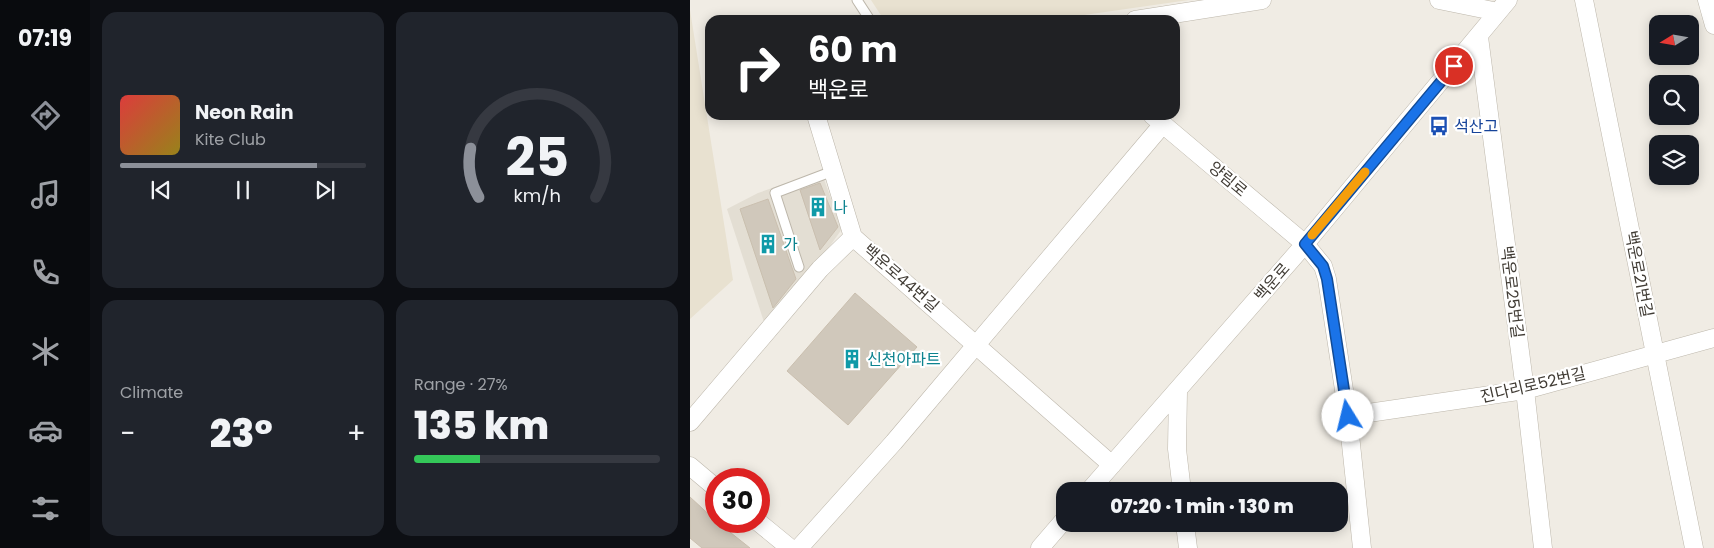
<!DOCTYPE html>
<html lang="en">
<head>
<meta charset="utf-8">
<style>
  :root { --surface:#171b24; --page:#20242c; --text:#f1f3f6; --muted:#9ea1a6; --line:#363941; --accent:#8c9099 }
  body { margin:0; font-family:Poppins,"Noto Sans KR",sans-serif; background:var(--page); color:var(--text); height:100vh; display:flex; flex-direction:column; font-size:19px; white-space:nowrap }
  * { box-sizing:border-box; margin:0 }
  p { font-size:16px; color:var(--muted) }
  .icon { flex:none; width:28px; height:28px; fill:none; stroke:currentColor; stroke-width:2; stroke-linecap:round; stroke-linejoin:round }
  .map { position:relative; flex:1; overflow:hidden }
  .details { display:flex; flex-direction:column; gap:12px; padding:12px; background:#0d0f14; width:600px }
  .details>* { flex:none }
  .guide { position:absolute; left:15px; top:15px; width:475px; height:105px; border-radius:15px; box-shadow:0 2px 12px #0003; background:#202124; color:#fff; overflow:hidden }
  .needle { width:32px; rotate:259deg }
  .controls { position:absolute; left:959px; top:15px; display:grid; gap:10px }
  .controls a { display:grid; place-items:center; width:50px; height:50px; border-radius:10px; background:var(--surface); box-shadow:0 2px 12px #0003; font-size:25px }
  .speed { position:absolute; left:15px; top:468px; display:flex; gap:10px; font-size:25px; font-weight:700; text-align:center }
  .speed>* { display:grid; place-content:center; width:65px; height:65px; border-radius:50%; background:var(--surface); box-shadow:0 2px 12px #0003; line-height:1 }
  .speed .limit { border:8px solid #d22; background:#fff; color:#111 }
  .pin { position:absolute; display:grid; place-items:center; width:42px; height:42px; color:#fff; margin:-21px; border:2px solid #fff; border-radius:50%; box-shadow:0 1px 5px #0007 }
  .me { position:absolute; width:55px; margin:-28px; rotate:351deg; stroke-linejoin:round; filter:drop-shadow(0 0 4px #0008) }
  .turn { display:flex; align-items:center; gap:18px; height:105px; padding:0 20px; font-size:22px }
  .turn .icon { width:65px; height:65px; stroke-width:2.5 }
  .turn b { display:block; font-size:35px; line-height:42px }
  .big { font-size:38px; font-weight:800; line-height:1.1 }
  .details .widget { flex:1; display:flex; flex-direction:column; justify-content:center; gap:8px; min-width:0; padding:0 18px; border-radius:15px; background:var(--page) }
  .details .dial { align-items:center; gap:0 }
  .dial svg { height:130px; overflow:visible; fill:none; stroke:var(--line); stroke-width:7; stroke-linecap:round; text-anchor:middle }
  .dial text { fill:var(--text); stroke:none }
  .song { display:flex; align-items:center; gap:15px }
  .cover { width:60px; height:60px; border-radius:8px; background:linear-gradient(135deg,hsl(0 70% 55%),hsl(50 70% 35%)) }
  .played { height:5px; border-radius:2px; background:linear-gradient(90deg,var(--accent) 80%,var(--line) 80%) }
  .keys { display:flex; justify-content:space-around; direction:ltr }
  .heat { display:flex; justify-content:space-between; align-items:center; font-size:28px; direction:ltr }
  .charge { height:8px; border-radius:4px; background:linear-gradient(90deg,#34c759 27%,var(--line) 0) }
  .details .tiles { flex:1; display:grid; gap:12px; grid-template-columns:repeat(2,1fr) }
  .trip { position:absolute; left:366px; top:482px; width:292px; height:50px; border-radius:15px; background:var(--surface); box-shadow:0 2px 12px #0003; font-weight:800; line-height:50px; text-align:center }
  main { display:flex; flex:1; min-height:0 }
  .menu { display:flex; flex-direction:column; width:90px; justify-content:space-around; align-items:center; background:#090b0e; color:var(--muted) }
  .menu .icon { width:35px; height:35px }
  .menu .selected { color:var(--accent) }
  .menu b { font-size:22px; color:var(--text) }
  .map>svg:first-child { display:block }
</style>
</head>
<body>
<main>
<nav class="menu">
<b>07:19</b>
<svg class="icon selected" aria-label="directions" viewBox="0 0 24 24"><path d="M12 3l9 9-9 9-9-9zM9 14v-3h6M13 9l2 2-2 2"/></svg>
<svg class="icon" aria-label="music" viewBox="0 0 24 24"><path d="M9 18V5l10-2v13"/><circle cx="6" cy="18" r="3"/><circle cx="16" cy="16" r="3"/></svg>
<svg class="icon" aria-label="phone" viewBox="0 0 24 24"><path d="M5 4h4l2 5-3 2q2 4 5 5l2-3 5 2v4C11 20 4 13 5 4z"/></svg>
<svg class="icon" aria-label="climate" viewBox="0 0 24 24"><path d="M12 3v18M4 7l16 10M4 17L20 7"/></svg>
<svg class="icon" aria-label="car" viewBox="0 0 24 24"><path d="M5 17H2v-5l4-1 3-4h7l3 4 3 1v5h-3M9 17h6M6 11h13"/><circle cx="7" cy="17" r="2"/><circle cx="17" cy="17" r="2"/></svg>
<svg class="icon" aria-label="filters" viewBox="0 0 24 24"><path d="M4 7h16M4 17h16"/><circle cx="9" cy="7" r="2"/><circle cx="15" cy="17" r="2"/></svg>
</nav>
<section class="details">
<div class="tiles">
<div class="widget">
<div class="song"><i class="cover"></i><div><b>Neon Rain</b><p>Kite Club</p></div></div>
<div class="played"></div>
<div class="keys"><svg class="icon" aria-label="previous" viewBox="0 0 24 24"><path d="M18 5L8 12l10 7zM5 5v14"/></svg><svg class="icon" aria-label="pause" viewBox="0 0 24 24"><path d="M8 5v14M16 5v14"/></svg><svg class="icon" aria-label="next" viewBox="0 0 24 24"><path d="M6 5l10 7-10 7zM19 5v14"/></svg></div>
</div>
<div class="widget dial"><svg viewBox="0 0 100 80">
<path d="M14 69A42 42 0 1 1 86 69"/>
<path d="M14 69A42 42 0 0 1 9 39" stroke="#8c9099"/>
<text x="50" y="56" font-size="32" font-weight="700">25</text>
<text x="50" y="72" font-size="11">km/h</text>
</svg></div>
<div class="widget"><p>Climate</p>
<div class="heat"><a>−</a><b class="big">23°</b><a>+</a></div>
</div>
<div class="widget"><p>Range · 27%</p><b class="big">135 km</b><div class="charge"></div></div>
</div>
</section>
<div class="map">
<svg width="1024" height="548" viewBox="0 0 1024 548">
  <rect width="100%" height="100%" fill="#f0ece4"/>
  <!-- residential -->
  <path fill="#e3ded3" d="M131,171L152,229L132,257L74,322L37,209L68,193Z"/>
  <!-- education -->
  <path fill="#e8e1d0" d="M181,0H499L359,20H194Z
    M0,10L43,280L0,319Z"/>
  <!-- building -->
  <path fill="#d0c8bb" stroke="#cabfaf" d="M130,183L148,227L130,250L110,190Z
    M78,199L106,279L83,308L50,209Z
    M165,293L227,347L158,425L97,371Z
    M0,497L26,521L60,548H12L0,538Z"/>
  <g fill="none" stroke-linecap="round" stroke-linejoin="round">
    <defs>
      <path id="service" d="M167,0L180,20
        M109,267L85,193L143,171"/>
      <path id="minor" d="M749,0L808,12
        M894,0L1004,548
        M1017,0L1024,25
        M445,20L572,0
        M789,37L835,390L853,548
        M126,115L163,237L422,465
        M462,115L615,244L633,266L637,279L658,416L672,548
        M488,391L487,449L492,491
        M658,416L835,390L1024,338
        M0,422L130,269L163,237
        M0,466L26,488
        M399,491L615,244L818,0
        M67,521L100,548
        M495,524L498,548
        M109,548L204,442L473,124
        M350,548L375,519"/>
    </defs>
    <!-- service casing -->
    <use href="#service" stroke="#bdb7ab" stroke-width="11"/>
    <!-- minor casing -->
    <use href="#minor" stroke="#bdb7ab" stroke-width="19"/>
    <!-- service -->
    <use href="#service" stroke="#fff" stroke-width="9"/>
    <!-- minor -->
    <use href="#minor" stroke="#fff" stroke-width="18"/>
  </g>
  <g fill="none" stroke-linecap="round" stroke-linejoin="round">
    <defs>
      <path id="route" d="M658,416L637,279L633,266L615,244L764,66"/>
    </defs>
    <!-- route casing -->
    <use href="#route" stroke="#114b97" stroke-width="12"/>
    <!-- route -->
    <use href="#route" stroke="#1a73e8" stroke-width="9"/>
    <!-- slow -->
    <path stroke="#f59e0b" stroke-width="9" d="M622,235L675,172"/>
  </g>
  <!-- icons -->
  <defs>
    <symbol id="bus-bare" viewBox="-9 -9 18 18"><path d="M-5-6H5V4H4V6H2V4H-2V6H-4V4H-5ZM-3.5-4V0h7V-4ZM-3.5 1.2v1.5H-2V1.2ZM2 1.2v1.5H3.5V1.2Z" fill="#1a4fb4" stroke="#fff" stroke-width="2.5" paint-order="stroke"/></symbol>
    <symbol id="building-bare" viewBox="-9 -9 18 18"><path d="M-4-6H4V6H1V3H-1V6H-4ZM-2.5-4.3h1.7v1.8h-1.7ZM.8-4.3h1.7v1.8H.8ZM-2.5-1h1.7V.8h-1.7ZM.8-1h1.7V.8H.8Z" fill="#0f9aa8" stroke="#fff" stroke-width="2.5" paint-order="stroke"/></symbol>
  </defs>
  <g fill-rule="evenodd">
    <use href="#bus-bare" x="735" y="112" width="28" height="28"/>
    <use href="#building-bare" x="114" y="193" width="28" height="28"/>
    <use href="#building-bare" x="64" y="230" width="28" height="28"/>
    <use href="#building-bare" x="148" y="345" width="28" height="28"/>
  </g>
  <g text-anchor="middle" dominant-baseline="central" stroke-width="4.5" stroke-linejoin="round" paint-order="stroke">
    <!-- transit labels -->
    <g font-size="16" fill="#164399" stroke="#fff" text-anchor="start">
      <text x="764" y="126">석산고</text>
    </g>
    <!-- street labels -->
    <g font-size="16" fill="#413c35" stroke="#fff">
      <text transform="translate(538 179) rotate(40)">양림로</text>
      <text transform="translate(949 274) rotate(79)">백운로21번길</text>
      <text transform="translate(211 278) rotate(41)">백운로44번길</text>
      <text transform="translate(582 282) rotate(-49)">백운로</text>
      <text transform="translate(822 292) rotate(83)">백운로25번길</text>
      <text transform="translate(843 385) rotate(-13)">진다리로52번길</text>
    </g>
    <!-- culture labels -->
    <g font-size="16" fill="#0d838f" stroke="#fff" text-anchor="start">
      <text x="143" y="207">나</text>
      <text x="93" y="244">가</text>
      <text x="177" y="359">신천아파트</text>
    </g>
  </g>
</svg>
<div class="controls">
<a><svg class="needle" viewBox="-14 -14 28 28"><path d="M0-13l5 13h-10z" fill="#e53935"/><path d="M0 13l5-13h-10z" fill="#9ea1a6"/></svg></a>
<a><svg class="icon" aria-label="search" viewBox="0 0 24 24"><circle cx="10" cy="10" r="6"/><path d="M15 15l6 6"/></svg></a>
<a><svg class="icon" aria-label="layers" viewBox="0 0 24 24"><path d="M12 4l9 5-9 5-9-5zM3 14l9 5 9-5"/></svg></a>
</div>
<div class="speed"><div class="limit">30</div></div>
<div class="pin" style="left:764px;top:66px;background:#d93025"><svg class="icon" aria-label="arrive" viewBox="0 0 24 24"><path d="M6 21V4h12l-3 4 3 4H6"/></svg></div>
<svg class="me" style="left:658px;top:416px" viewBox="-20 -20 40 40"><circle r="19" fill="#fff"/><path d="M0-13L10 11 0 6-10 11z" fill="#1a73e8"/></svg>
<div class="trip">07:20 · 1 min · 130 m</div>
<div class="guide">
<div class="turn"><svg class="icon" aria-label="right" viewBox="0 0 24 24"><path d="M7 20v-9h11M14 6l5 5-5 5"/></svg><div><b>60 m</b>백운로</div></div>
</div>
</div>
</main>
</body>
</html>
